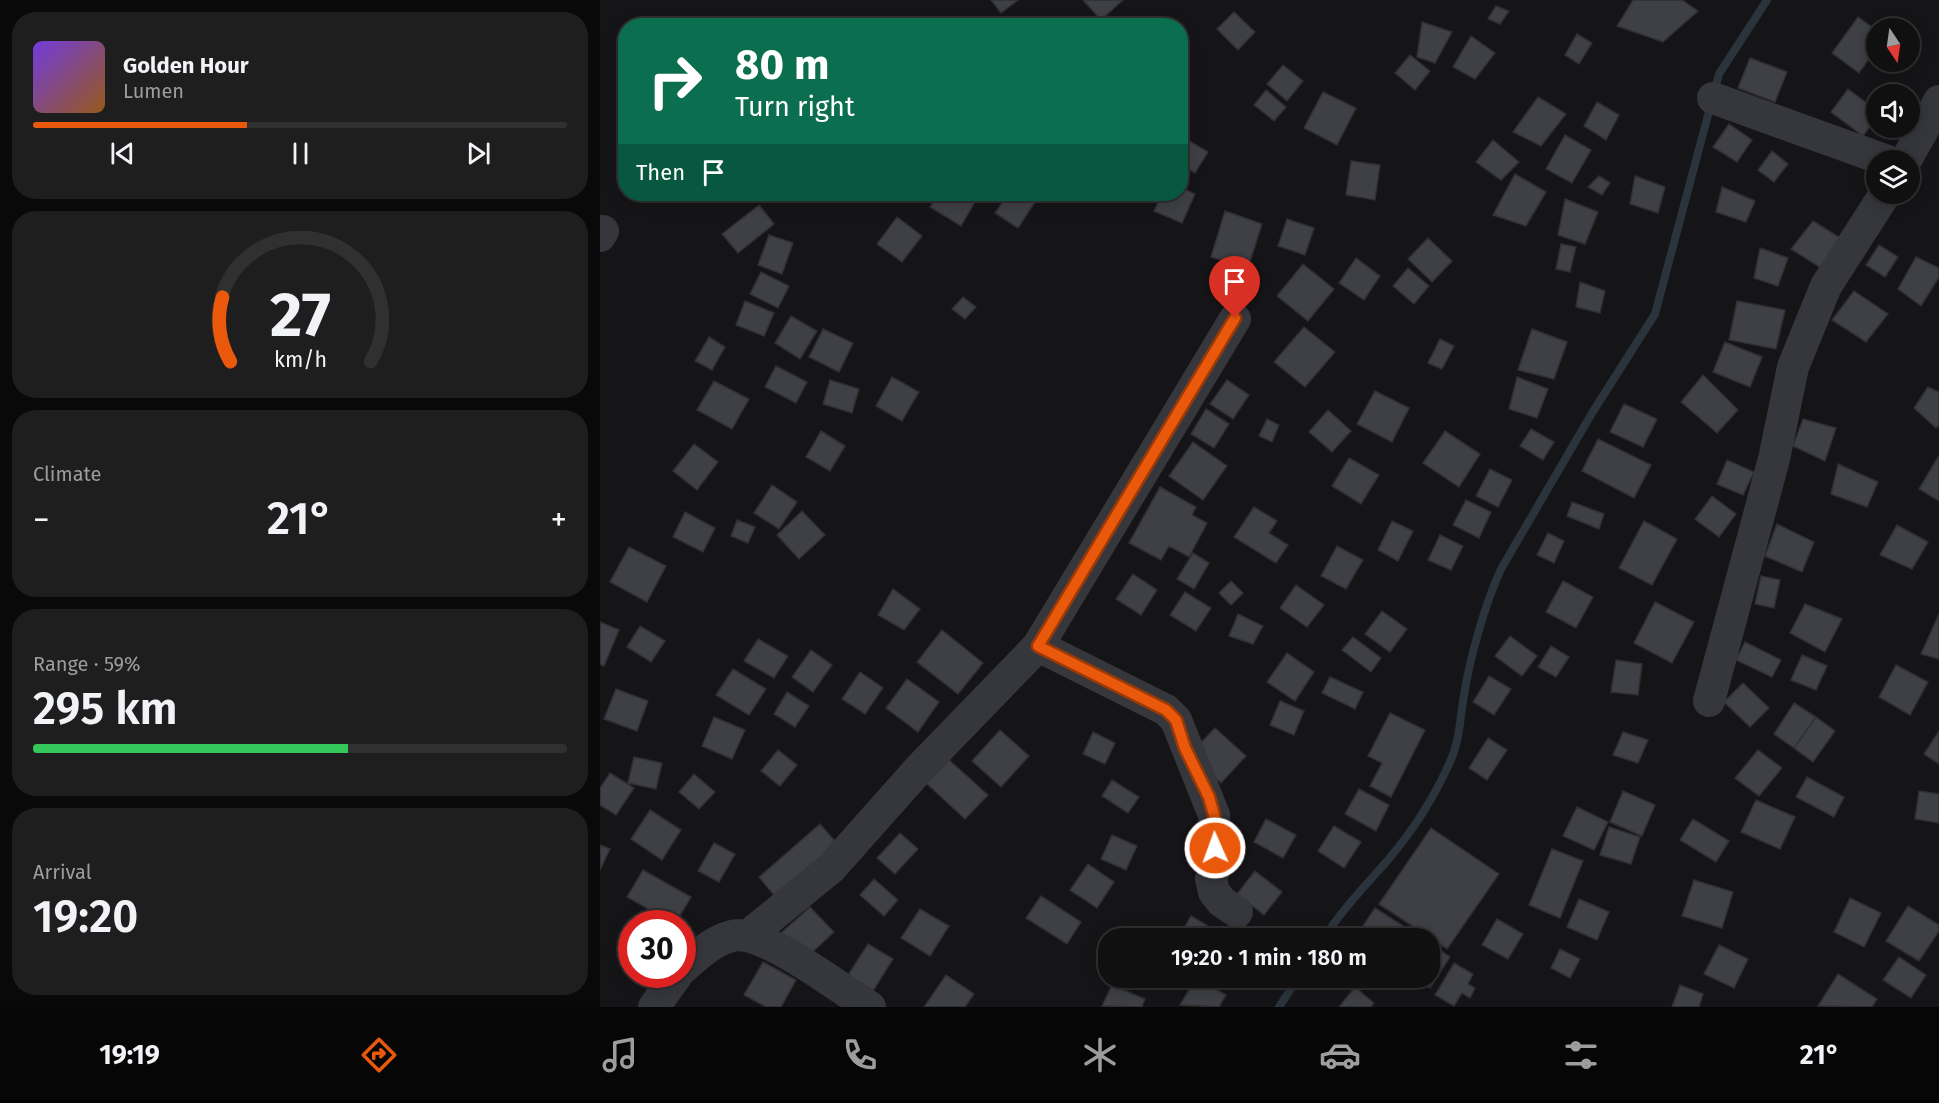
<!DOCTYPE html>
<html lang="en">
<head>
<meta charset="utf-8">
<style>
  :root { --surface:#101011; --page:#1e1e1f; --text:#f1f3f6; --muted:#9c9d9f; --line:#303031; --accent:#ea580c }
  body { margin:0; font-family:"Fira Sans",sans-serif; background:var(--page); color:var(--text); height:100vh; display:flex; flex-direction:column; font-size:22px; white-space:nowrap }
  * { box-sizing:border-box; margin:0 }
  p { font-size:20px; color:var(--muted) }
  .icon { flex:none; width:33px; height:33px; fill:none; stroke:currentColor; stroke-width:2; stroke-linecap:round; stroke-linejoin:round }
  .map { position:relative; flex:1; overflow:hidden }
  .side { display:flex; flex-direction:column; gap:12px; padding:12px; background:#090909; width:600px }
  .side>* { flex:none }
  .banner { position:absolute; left:18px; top:18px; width:570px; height:183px; border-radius:24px; box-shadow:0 3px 15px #0003,0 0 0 2px var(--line); background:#0b6e4f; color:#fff; overflow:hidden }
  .needle { width:39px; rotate:167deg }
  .tools { position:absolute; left:1266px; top:18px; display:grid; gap:12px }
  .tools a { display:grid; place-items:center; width:54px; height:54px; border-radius:50%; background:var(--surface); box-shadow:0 3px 15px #0003,0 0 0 2px var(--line); font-size:30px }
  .speed { position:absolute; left:18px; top:910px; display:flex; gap:12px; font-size:30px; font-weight:700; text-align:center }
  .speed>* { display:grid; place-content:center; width:78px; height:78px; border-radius:50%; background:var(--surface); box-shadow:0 3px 15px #0003,0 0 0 2px var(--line); line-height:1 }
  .speed .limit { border:9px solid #d22; background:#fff; color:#111 }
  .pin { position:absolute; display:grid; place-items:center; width:51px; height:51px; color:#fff; margin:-62px -26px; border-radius:50% 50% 50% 0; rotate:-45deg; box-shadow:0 0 6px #0007 }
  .pin .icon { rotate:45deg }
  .me { position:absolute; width:66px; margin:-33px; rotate:358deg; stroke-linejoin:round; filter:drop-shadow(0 0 4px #0008) }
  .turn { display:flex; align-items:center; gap:21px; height:126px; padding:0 18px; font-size:27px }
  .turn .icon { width:78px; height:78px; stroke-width:2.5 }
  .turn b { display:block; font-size:42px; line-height:51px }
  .then { display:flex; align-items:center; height:57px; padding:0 18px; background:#0003; gap:12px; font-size:22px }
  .big { font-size:45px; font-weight:600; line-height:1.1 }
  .side .tile { flex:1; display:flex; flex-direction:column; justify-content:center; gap:9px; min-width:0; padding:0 21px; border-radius:24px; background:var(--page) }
  .side .dial { align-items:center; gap:0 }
  .dial svg { height:156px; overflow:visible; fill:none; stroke:var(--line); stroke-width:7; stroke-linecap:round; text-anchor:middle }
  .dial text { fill:var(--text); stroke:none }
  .song { display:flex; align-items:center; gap:18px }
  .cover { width:72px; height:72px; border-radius:9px; background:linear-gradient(135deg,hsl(260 70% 55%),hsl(30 70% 35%)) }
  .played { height:6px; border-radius:3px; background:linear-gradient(90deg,var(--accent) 40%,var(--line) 40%) }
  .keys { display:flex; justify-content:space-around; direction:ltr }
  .heat { display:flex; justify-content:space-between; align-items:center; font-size:33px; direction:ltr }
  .charge { height:9px; border-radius:4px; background:linear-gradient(90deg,#34c759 59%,var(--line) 0) }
  .trip { position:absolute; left:498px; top:928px; width:342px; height:60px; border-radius:24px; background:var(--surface); box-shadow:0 3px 15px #0003,0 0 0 2px var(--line); font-weight:600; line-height:60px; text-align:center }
  .tabs { display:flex; height:96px; justify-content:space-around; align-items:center; background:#060607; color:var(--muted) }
  .tabs .icon { width:42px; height:42px }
  .tabs .on { color:var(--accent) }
  .tabs b { font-size:27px; color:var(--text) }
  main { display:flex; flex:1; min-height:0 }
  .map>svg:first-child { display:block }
</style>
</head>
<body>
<main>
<section class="side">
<div class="tile">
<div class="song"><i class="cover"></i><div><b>Golden Hour</b><p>Lumen</p></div></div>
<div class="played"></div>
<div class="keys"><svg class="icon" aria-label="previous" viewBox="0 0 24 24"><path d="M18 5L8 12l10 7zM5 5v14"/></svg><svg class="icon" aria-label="pause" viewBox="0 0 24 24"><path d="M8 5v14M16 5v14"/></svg><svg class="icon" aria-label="next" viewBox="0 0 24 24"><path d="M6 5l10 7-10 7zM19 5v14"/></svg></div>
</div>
<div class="tile dial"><svg viewBox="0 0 100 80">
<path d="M14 69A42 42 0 1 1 86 69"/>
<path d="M14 69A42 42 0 0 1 10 36" stroke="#ea580c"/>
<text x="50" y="56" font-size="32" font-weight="700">27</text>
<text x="50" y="72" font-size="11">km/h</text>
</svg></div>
<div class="tile"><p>Climate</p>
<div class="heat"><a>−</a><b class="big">21°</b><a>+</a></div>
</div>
<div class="tile"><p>Range · 59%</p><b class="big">295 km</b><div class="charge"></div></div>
<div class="tile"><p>Arrival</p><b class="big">19:20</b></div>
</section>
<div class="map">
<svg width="1339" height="1007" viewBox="0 0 1339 1007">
  <rect width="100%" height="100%" fill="#151517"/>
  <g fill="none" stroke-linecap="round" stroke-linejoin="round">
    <!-- stream -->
    <path stroke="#2b343c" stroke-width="8" d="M1114,93L1119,74L1167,0
      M723,939C742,910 764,887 787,861C812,832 834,798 850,762C860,740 860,718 864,695C870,657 885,604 901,569L992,413L1055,314L1111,104
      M679,1007L698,978"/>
  </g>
  <!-- building -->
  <path fill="#3f4045" stroke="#2f2f34" stroke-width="1.5" d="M391,0H418L401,13Z
    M483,0H523L501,20Z
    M1033,0H1082L1098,11L1063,42L1017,26Z
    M896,6L909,11L900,24L888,19Z
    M634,12L655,32L638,50L617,29Z
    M1258,17L1276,30V49L1259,73L1232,53Z
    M822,22L852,32L835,63L817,57Z
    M977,34L992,43L979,64L965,55Z
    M871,36L895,53L875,79L853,67Z
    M810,55L830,71L815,90L795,73Z
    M1150,58L1187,72L1175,102L1138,88Z
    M683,65L703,81L687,101L667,84Z
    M1248,89L1276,110V118L1263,136L1231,112Z
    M666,90L686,107L674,121L654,105Z
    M723,92L756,108L737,145L704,128Z
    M938,97L966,114L941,146L913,132Z
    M997,102L1019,115L1006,140L984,126Z
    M1129,124L1152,140L1137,162L1113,147Z
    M965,135L991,150L972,183L946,169Z
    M586,139L608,152L595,173L580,164V148Z
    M893,140L919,162L901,180L876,162Z
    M1172,151L1188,164L1174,182L1158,170Z
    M751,161L780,165L775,200L746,195Z
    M915,174L946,192L926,226L893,215Z
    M999,176L1010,183L1002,195L988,187Z
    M1035,176L1065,187L1058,213L1030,204Z
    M580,187L595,194L582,223L554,211L562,194H580Z
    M1122,187L1155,201L1146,222L1116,212Z
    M338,194H376L379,195L361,226L330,207Z
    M408,194H422L435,202L418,228L395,213Z
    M965,199L998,212L985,244L958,235Z
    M159,205L174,224L138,253L122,234Z
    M625,211L662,224L648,268L611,257Z
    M297,217L322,236L302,262L277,244Z
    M687,219L714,228L705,255L678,246Z
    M1213,221L1242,239L1221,268L1191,249Z
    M169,235L193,243L182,274L158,265Z
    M828,238L852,261L832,282L808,259Z
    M961,244L976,247L970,272L956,269Z
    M1279,245L1298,257L1285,277L1266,265Z
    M1160,248L1188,258L1178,286L1154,278Z
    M1316,257L1339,268V277L1321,306L1298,289Z
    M756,258L780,276L764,300L739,283Z
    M703,264L734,289L708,321L677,296Z
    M808,268L829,286L814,304L793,286Z
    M161,272L189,286L178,308L150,294Z
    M980,282L1005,291L1000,313L976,307Z
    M1254,291L1288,314L1266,342L1232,320Z
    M363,297L376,307L365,319L352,309Z
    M145,301L174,313L164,336L136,325Z
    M1137,301L1185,310L1176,349L1129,340Z
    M191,316L217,331L200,359L175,343Z
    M704,327L735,352L705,387L674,362Z
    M223,329L253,343L239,372L209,357Z
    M932,329L967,342L954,379L918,370Z
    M109,337L125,347L112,370L95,361Z
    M840,339L854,346L842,369L828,363Z
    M1125,342L1162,357L1150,387L1113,372Z
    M176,366L207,382L196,403L165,387Z
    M1103,375L1138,410L1117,433L1081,402Z
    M292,377L319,392L302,421L276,406Z
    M917,377L948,389L937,418L909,409Z
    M230,380L259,389L252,413L223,404Z
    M627,380L649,395L633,419L610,404Z
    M114,381L149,399L132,429L97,410Z
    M1328,387L1339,392V425L1336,428L1314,408Z
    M775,391L809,408L792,442L757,424Z
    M1024,404L1057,419L1043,447L1010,432Z
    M606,409L629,424L614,448L591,434Z
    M728,410L751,431L732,452L709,432Z
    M667,419L679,425L672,442L659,436Z
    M1203,419L1236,428L1225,461L1193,446Z
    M931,429L954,442L943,460L920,446Z
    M221,431L245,446L230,471L206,457Z
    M845,431L880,454L859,487L823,463Z
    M998,439L1051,465L1034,498L982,471Z
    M593,442L627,466L603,500L569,476Z
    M94,444L118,462L97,490L73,471Z
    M1338,457H1339V501L1319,489Z
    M749,458L779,475L761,504L732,486Z
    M1127,460L1154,472L1143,495L1117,484Z
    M1238,464L1278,482L1267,507L1231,494Z
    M890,469L912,480L898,507L876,496Z
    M172,485L197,502L179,529L154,513Z
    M560,487L596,507L592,515L607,523L589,557L569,546L561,560L529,543Z
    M1112,496L1136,514L1119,537L1095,519Z
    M866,500L891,512L879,538L853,525Z
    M972,502L1004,514L999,529L967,516Z
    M654,507L677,521L669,533L688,545L676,563L634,537Z
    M202,511L225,535L199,559L177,535Z
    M85,512L115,528L103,552L73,537Z
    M137,520L155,527L148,543L131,536Z
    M792,521L813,531L798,561L778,550Z
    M1044,521L1077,539L1052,585L1019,568Z
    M1177,524L1214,542L1202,572L1165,556Z
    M1297,525L1328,542L1312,569L1280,555Z
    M948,533L964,541L954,563L937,555Z
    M840,535L863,546L851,570L828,560Z
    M737,546L763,560L746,589L721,576Z
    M29,547L66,566L47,602L10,582Z
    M593,553L609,563L594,589L577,579Z
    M533,574L557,590L541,615L516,599Z
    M1161,576L1180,580L1174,608L1155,604Z
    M631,581L643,593L631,605L619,593Z
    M963,581L993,597L976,628L946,612Z
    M696,585L724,605L707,627L680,608Z
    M293,589L320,609L304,630L278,615Z
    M585,592L611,608L596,631L570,615Z
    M1055,602L1094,622L1072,663L1034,643Z
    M1205,604L1242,619L1225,652L1190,633Z
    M782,611L807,629L790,652L765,634Z
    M638,614L663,626L653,644L629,636Z
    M1339,614V659L1321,654Z
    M0,622L19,630L4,666L0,664Z
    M40,626L65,641L51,662L27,647Z
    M342,630L383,663L358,694L317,662Z
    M910,636L937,656L922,676L895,656Z
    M753,637L781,658L771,672L742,650Z
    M158,639L188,656L174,678L144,661Z
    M1145,642L1181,660L1172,677L1136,660Z
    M951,646L969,657L956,677L938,667Z
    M211,650L232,665L213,692L192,677Z
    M687,653L714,672L695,701L667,682Z
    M1202,655L1227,666L1216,690L1191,680Z
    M1016,660L1042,664L1038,695L1011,692Z
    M1296,665L1328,682L1310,715L1279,697Z
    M133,669L166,689L149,715L116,695Z
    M260,672L283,688L265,714L242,699Z
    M889,676L911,689L894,715L873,702Z
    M730,677L763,692L755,709L722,693Z
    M307,679L339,702L318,732L286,708Z
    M1143,683L1169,708L1150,727L1124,702Z
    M16,689L48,701L37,731L4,719Z
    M187,692L209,706L195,727L174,714Z
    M680,701L704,711L694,735L670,725Z
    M1194,703L1216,717L1194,748L1174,734Z
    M790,713L825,730L791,797L770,786L782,763L768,756Z
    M114,717L145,730L132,759L102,746Z
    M1216,717L1235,731L1213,762L1194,748Z
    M615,728L646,756L621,783L590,754Z
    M400,730L429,756L401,787L372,761Z
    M1339,731V764L1324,754Z
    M493,732L515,743L505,764L483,754Z
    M1023,732L1048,740L1038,763L1013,755Z
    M888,738L907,750L887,780L869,768Z
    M178,750L197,765L180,786L161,771Z
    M1158,750L1182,768L1159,796L1135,778Z
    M34,757L62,763L56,789L28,783Z
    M348,759L388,795L365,819L326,783Z
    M10,773L34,788L16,815L0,805V788Z
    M94,774L115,792L99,809L79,792Z
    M1207,777L1244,797L1234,817L1196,797Z
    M512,780L539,797L528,813L502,796Z
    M759,789L789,805L776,831L745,814Z
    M1023,791L1055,805L1042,836L1010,822Z
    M1319,791L1339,794V823L1315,819Z
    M1156,800L1195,817L1180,849L1141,832Z
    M977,807L1008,822L994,850L963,836Z
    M50,810L81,830L62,860L31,839Z
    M666,819L696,835L683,858L654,842Z
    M1093,819L1129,841L1116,862L1080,840Z
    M220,824L241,848L179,901L159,877Z
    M734,826L761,842L744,868L718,851Z
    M1009,827L1040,837L1031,864L1000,855Z
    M831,828L899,874L847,949L779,904Z
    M300,833L318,849L295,874L277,858Z
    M512,835L537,846L526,870L501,859Z
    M114,843L135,854L119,882L98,871Z
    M0,845L10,849L0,870Z
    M952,849L983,861L960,918L929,905Z
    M488,864L514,882L497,908L470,890Z
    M43,870L91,897L75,924L27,897Z
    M655,871L682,892L664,915L637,894Z
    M274,879L298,900L284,916L260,895Z
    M1094,880L1133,892L1122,928L1082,916Z
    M441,896L481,922L467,944L426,918Z
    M1250,898L1281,913L1264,947L1234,932Z
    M979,899L1009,912L997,940L967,927Z
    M1308,906L1339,925V931L1319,961L1286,941Z
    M210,907L234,932L206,958L181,933Z
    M775,908L811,931L805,939H754Z
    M320,909L349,926L330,956L301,938Z
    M591,916L617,931L612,939H578Z
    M897,919L923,934L908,959L882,945Z
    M830,943L850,957L830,988L815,978H830Z
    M268,944L293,959L273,991L248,975Z
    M1119,945L1148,959L1134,988L1104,974Z
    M960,949L980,959L970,978L951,968Z
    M1299,957L1326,975L1311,998L1283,980Z
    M163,962L196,980L181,1007H166L144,995Z
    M854,963L873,974L868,984L875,988L870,998L862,993L854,1006L835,995Z
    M1238,974L1277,999L1272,1007L1218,1006Z
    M346,975L374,994L365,1007H324Z
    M596,978L626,995L619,1007L580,1005Z
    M512,985L545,999L542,1007L502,1006Z
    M1080,985L1103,994L1099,1007H1072Z
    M755,987L774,1003L771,1007H739Z"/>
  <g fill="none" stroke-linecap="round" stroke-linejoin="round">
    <!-- street -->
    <path stroke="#36373d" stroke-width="32" d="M1113,98L1285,160
      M1306,160L1339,101
      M0,236L3,231
      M438,646L566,710L576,720L614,815L616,864L611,879L614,892L622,902L637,912
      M1109,701L1174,459L1193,367L1226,286L1285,194
      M149,935L231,868L319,769L438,646L635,319
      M82,969C97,956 112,941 132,936C163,928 241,990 270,1007
      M54,1007L77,975"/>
  </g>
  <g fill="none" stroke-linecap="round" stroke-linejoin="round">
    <defs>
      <path id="route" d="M615,848L614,815L609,797L585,748L576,720L566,710L438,646L635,318"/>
    </defs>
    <!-- route casing -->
    <use href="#route" stroke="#983908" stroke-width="15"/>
    <!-- route -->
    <use href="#route" stroke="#ea580c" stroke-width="10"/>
  </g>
</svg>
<div class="tools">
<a><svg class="needle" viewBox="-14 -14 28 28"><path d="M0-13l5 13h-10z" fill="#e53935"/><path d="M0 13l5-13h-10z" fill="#9c9d9f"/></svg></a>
<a><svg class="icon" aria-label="sound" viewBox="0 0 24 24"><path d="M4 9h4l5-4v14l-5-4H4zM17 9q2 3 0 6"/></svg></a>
<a><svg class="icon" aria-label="layers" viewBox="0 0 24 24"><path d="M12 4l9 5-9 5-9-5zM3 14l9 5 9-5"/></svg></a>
</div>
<div class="speed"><div class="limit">30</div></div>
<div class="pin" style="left:635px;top:318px;background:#d93025"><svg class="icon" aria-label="arrive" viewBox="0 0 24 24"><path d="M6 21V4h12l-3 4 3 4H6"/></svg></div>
<svg class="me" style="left:615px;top:848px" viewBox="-20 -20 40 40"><circle r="17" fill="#ea580c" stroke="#fff" stroke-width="3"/><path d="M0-11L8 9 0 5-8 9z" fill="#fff"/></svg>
<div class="trip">19:20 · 1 min · 180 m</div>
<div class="banner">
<div class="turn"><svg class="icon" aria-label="right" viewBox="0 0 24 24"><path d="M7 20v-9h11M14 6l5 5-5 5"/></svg><div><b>80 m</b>Turn right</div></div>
<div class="then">Then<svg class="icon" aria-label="arrive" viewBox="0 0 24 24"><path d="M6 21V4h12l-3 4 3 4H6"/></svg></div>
</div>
</div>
</main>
<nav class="tabs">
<b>19:19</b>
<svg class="icon on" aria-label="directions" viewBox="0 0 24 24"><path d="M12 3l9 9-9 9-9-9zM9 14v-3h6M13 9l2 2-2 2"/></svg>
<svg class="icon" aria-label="music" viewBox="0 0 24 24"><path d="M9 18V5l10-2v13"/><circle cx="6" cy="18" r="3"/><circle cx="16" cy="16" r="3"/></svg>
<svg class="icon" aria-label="phone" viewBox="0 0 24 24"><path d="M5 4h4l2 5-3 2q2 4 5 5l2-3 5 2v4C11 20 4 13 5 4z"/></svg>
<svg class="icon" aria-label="climate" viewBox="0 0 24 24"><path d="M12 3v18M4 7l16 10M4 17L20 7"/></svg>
<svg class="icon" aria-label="car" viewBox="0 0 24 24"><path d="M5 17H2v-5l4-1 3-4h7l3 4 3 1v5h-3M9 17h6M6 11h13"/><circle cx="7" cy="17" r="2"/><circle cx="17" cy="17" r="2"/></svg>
<svg class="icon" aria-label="filters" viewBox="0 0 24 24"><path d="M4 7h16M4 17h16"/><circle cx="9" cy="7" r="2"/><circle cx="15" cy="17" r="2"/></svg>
<b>21°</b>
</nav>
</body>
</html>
